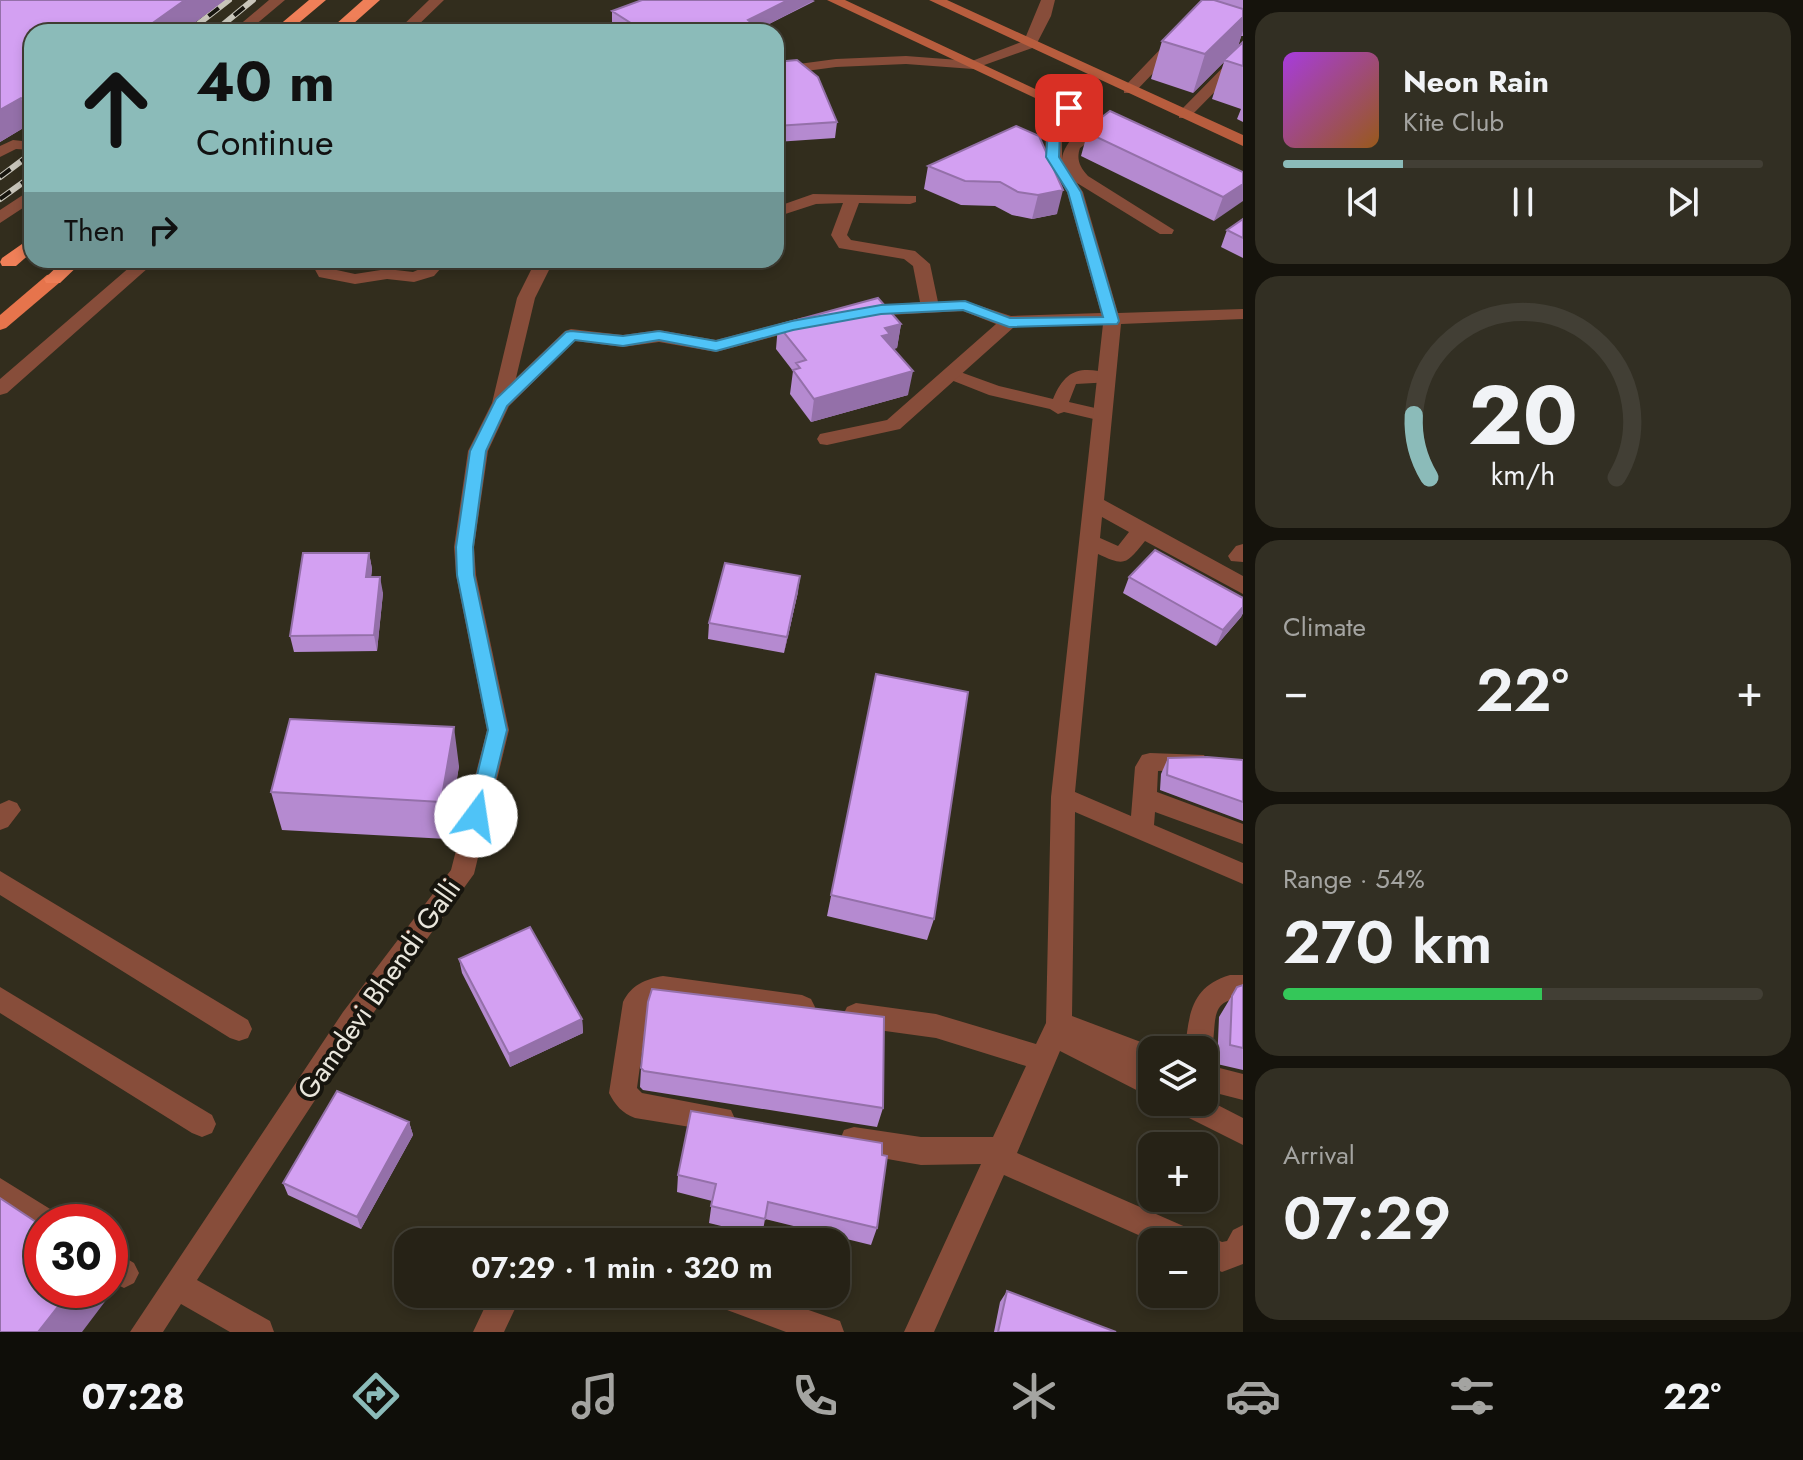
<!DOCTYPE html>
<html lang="en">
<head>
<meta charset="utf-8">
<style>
  :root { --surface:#262216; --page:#322f23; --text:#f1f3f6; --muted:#a4a4a1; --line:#423f35; --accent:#8bbbb9 }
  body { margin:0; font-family:Jost,sans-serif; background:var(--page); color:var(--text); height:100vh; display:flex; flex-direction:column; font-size:30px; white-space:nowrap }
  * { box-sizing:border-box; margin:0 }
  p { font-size:26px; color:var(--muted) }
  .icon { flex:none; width:44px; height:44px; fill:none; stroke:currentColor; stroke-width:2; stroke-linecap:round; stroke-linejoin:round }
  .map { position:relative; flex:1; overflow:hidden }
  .sheet { display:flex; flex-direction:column; gap:12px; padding:12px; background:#15130c; width:560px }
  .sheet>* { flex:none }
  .top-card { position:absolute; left:24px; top:24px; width:760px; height:244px; border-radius:24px; box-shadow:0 4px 12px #0003,0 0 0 2px var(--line); background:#8bbbb9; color:#111; overflow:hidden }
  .fabs { position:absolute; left:1138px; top:1036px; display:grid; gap:16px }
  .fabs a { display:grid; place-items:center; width:80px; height:80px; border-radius:16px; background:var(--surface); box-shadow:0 4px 12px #0003,0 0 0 2px var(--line); font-size:40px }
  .speed { position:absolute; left:24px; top:1204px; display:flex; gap:16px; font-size:40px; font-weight:700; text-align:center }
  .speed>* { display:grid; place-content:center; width:104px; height:104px; border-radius:50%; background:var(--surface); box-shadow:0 4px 12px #0003,0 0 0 2px var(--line); line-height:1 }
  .speed .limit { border:12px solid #d22; background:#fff; color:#111 }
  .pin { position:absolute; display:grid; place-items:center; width:68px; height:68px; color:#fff; margin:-34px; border-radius:16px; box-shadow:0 4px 12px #0006 }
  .me { position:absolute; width:88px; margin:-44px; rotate:14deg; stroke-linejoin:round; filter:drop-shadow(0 0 6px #0008) }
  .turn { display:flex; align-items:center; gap:28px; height:168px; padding:0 40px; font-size:36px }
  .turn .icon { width:104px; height:104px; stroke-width:2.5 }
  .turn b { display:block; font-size:56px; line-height:68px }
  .then { display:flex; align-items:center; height:76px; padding:0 40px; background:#0003; gap:16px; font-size:30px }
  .big { font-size:60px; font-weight:600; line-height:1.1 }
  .sheet .card { flex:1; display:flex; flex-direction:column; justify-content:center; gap:12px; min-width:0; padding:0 28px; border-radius:24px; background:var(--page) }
  .sheet .dial { align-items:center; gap:0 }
  .dial svg { height:208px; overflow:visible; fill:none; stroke:var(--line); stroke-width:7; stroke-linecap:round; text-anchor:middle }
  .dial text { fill:var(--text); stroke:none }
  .song { display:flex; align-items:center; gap:24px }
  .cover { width:96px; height:96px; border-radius:12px; background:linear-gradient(135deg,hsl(280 70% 55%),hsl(30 70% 35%)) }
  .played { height:8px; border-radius:4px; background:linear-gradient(90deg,var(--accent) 25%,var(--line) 25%) }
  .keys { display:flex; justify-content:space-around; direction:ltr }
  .heat { display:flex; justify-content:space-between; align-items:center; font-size:44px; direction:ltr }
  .charge { height:12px; border-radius:6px; background:linear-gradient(90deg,#34c759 54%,var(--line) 0) }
  .trip { position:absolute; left:394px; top:1228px; width:456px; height:80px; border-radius:24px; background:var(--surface); box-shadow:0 4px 12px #0003,0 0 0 2px var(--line); font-weight:600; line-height:80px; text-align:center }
  .menu { display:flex; height:128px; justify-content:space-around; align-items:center; background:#0f0e09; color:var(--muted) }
  .menu .icon { width:56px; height:56px }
  .menu .current { color:var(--accent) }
  .menu b { font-size:36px; color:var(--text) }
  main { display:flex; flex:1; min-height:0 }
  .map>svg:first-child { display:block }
</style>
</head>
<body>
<main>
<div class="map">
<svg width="1243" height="1332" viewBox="0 0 1243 1332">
  <rect width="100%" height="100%" fill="#322d1d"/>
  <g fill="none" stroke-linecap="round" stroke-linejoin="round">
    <!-- service -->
    <path fill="#874d3a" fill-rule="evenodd" d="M13,140L32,142V150L16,149L0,157V146Z
      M952,369L999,386L1053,399C1066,368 1081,366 1112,374L1114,378L1112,382L1076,384L1069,402L1108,411L1111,415L1102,421L1064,412L1058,414L1050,409L989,395L946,378L944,374L946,370Z"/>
    <!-- minor -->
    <path fill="#874d3a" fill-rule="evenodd" d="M1041,0H1055L1051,16L1035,47L973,69L906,64L836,67L776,75V67L836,59L906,56L972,61L1024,41Z
      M1175,38L1180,39V45L1134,93H1124V87L1170,39Z
      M1243,51V63L1189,118H1179V112L1238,52Z
      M1069,103L1077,108L1062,131V159C1064,140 1089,119 1108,122V128L1080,148C1076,160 1080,167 1088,176L1174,230L1172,234H1160L1077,183L1083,192L1118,313L1243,309V319L1121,324L1104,500L1243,576V594L1145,541C1126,564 1126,567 1098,554L1075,792L1131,816L1135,767L1142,755L1150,753L1204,755L1208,762L1204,769L1158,771L1157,792L1243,824V844L1155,812L1154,825L1243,863V884L1075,812L1072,1016L1162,1050H1152V1071L1147,1069L1152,1071V1098L1060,1051L1017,1153L1197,1232L1199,1236L1204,1234L1222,1242L1227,1241L1233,1230L1243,1225V1264L1222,1272L1204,1264V1242H1154L1004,1175L934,1332H904L981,1164L921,1165L854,1153L844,1150L840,1140L844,1130L854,1127L921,1137H993L1026,1066L936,1038L856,1027L847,1023L843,1015L847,1007L856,1003L936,1014L1036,1044L1046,1023L1051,797L1103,324L1014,327L900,429L827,445L820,444L817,439L820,434L887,420L996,324L963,311L851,317L848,313L851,309L857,308L920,302L913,266L904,259L839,248L831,235L843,203L816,204L776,217V207L813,194L916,196V202L910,204L859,203L847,235L851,240L915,251L930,264L938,302L965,301L1011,316L1101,313L1067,192L1045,157L1046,131L1064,105ZM1102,517L1129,532L1118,546L1100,538Z
      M318,260H336L332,269L355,274L387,269L413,272L422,268L430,260H448L434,276L414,282L387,279L355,284L319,277L313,266Z
      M536,260H554L535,298L516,378L565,331L571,329L623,335L659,330L716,340L804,317L813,323L810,327L716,352L659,342L623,347L575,341L509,406L488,451L474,547L476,575L509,730L474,874L361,1030L197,1280L270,1321L274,1332H230L181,1304L163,1332H130L343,1012L451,870L487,730L456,575L454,547L468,451L492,403L517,298Z
      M1243,544V562L1231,561L1228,556L1236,546Z
      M9,800L17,803L21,810L8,827L0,830V804Z
      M0,871L248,1020L252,1029L248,1038L239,1041L230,1038L0,895Z
      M1230,975H1243V999C1199,997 1225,1042 1204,1060V1050H1185C1189,1013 1191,987 1230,975Z
      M663,976L802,995L811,999L815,1007L811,1015L802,1019L663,1000L648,1008L637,1088L642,1093L731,1110L735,1119L731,1128L721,1132L635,1118C622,1113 615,1105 609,1093L623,1002C631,985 646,979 663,976Z
      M0,987L212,1115L216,1124L212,1133L202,1137L192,1133L0,1013Z
      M1204,1064L1243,1074V1100L1204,1090Z
      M1204,1098L1243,1118V1145L1175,1111L1171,1102H1204Z
      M0,1178L55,1212L59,1222H42V1235L0,1209Z
      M110,1249L134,1263L139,1273L134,1283L124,1288L110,1281Z
      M491,1294H522L504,1332H473Z
      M706,1294H763L840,1321L844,1332H786L711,1304Z"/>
    <!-- tertiary -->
    <path fill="#874d3a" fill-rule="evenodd" d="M269,0H285L247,32H231Z
      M429,0H444L411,32H396Z
      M32,189V202L0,223V210Z
      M138,260H157L7,393L0,395V379Z"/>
    <!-- secondary -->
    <path fill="#b85d3e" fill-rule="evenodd" d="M827,0H845L1131,134L1128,137H1118Z
      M929,0H947L1243,135V146Z"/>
    <!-- trunk -->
    <path fill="#e6744c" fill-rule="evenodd" d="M53,274L62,279L59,283L6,328L0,330V315L47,275Z"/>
    <!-- motorway -->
    <path fill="#ef7f58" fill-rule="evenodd" d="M309,0H326L288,32H271Z
      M363,0H380L344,32H327Z
      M32,237V252L16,266H2L0,262L2,258Z
      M64,260H84L60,283H46L44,279Z"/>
    <defs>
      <path id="rail" d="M188,32L229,0
        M214,32L253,0
        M0,177L32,153
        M0,199L32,176"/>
    </defs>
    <!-- rail casing -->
    <use href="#rail" stroke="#c8c5ba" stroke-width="6"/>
    <!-- rail -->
    <use href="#rail" stroke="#17150e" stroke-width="4" stroke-dasharray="13" stroke-linecap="butt"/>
  </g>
  <!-- wall -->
  <path fill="#b58ad0" d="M0,0H225L182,32H32V125L30,124L0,142Z
    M1202,0H1243V36H1241L1238,47L1243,42V122L1237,119L1241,109L1212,99L1224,62L1193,93L1151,79L1162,41Z
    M815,1L759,29L762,32H621L612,26V11Z
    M776,43L781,61L837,122L835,138L776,142Z
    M1016,126L1057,214L1032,219L1012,215L995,206L961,205L924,189L928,166Z
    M1089,127L1243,172L1214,221L1081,156Z
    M1243,219V258L1221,247L1227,230Z
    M377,260H423L417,267L413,269Z
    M901,324L897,348L893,349L908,395L811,422L790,394L793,371L776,349L778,325Z
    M369,553L372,569L371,577L383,593L377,651L294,652L290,636Z
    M1129,577L1243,598V613L1241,617L1216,646L1123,593Z
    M798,592L784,653L708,639L709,623Z
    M876,674L934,919L927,940L827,916Z
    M1168,758L1243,760V821L1160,790L1161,774Z
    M459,766L447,839L282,830L271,792Z
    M459,959L582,1019L583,1033L510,1067L462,973Z
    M1243,985V1070L1217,1064L1219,1017L1237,987Z
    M641,1068L883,1108L877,1127L643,1090L640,1087Z
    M691,1111L877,1228L871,1245L765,1219L762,1236L709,1223L712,1201L677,1192L678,1175Z
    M409,1122L413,1135L361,1229L288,1195L283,1183Z
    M1007,1291L1116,1332H994L1000,1302Z"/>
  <!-- shaded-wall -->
  <path fill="#9470a9" d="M185,0H225L182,32H140Z
    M788,0H815L754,32L748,20Z
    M1243,17V31L1237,49L1193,93L1205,54Z
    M782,48L781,63L776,64V49Z
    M21,98L30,124L0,142V110Z
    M1243,184V201L1214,221L1223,197Z
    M1063,190L1057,214L1032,219L1038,195Z
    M412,260H423L417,267L413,269Z
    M901,324L897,348L887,350L882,336L885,328Z
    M913,371L908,395L811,422L814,399Z
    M369,553L372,569L369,594L366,577Z
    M800,576L798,592L784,653L787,637Z
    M380,577L383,593L377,651L374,635Z
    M1243,607V613L1241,617L1216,646L1223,630Z
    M454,727L459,766L447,839L441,802Z
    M582,1019L583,1033L510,1067L509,1054Z
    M409,1122L413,1135L361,1229L357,1217Z
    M110,1280L116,1287L82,1332H38L71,1290H110Z"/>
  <!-- building -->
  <path fill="#d3a0f2" stroke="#9470a9" stroke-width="2" d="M0,0H185L140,32H32V102L21,98L0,110Z
    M642,0H788L748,20L762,32H645L612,11Z
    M1202,0H1214L1243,9V17L1205,54L1162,41Z
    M533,26L563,32H529Z
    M1243,42V66L1224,60Z
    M797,60L818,77L837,122L776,126V62Z
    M1110,111L1243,172V184L1223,197L1088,133L1089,127Z
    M1016,126L1039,136L1063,190L1038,195L1018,192L1000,182L965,181L928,166Z
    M1243,219V238L1227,230Z
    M878,298L901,324L885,328L890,334L882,336L913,371L814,399L793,370L800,368L796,363L806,360L778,325Z
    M1155,550L1243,598V607L1223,630L1129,577Z
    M303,553H369L366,577H380L374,635L290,636Z
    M725,563L800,576L787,637L709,623Z
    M876,674L968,692L934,919L831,895Z
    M290,719L454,727L441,802L271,792Z
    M1207,757L1243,760V802L1167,775L1168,758Z
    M530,927L582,1019L509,1054L459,959Z
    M1243,985V1048L1230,1045L1232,996L1237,987Z
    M652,989L884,1017L883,1108L644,1071L641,1068L648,1002Z
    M337,1091L409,1122L357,1217L283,1183Z
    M691,1111L882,1143V1155L887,1156L877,1228L768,1202L765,1219L711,1206L716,1184L678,1175Z
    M0,1198L42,1226V1290H71L38,1332H0Z
    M1007,1291L1116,1332H998Z"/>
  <!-- route -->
  <path fill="#4fc3f7" stroke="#337fa1" stroke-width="2" d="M1065,105L1076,108L1060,131L1059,157L1081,192L1119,321L1117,324L1009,327L963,310L881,314L793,330L716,351L659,340L623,346L575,340L507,406L486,451L473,547L474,575L507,730L486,816L483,822H469L467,816L488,730L457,575L456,547L470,451L496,399L566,332L571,331L623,336L659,331L716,341L792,321L881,305L965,301L1010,318L1103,317L1068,192L1046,157L1048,131Z"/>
  <g text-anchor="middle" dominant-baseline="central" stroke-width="8" stroke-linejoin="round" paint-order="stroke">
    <!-- street labels -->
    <g font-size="28" fill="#e9e6dc" stroke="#17150e">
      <text transform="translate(379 989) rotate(-55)">Gamdevi Bhendi Galli</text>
    </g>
  </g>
</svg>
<div class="fabs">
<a><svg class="icon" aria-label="layers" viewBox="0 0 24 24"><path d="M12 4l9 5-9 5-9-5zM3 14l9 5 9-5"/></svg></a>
<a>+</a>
<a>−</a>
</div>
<div class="speed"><div class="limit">30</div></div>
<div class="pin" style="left:1069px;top:108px;background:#d93025"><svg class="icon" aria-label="arrive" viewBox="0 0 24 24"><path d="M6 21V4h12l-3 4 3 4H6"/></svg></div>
<svg class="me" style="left:476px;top:816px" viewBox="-20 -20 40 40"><circle r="19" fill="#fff"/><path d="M0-13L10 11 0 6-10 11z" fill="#4fc3f7"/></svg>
<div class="trip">07:29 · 1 min · 320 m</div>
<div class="top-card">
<div class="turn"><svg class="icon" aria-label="ahead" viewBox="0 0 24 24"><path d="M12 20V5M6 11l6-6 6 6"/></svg><div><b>40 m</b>Continue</div></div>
<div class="then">Then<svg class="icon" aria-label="right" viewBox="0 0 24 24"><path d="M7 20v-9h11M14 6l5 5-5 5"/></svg></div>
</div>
</div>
<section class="sheet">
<div class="card">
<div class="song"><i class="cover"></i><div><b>Neon Rain</b><p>Kite Club</p></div></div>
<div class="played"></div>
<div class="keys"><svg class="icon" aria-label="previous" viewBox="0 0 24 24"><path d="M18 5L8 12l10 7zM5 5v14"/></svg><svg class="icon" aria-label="pause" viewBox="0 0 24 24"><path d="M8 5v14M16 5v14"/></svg><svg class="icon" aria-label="next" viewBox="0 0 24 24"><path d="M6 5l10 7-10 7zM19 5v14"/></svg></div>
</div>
<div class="card dial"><svg viewBox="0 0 100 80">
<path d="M14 69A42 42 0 1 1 86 69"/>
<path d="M14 69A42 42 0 0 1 8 45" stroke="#8bbbb9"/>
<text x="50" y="56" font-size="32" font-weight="700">20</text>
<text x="50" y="72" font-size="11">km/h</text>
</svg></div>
<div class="card"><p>Climate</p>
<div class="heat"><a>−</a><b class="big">22°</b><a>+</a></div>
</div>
<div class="card"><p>Range · 54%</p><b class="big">270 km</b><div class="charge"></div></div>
<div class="card"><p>Arrival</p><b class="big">07:29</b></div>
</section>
</main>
<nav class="menu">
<b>07:28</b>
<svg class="icon current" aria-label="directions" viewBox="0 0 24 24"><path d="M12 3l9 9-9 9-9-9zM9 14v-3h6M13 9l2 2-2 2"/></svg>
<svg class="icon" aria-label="music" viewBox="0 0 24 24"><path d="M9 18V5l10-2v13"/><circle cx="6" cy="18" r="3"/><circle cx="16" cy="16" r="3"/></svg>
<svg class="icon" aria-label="phone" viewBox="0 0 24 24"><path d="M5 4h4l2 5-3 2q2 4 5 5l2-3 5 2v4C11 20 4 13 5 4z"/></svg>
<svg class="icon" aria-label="climate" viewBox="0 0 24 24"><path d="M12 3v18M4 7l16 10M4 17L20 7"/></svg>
<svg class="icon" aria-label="car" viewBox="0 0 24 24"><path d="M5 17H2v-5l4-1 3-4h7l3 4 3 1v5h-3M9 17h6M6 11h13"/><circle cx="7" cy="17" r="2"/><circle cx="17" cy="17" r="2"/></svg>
<svg class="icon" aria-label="filters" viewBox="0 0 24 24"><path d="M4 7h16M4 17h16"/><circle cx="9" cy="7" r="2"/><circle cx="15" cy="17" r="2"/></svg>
<b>22°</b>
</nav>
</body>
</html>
